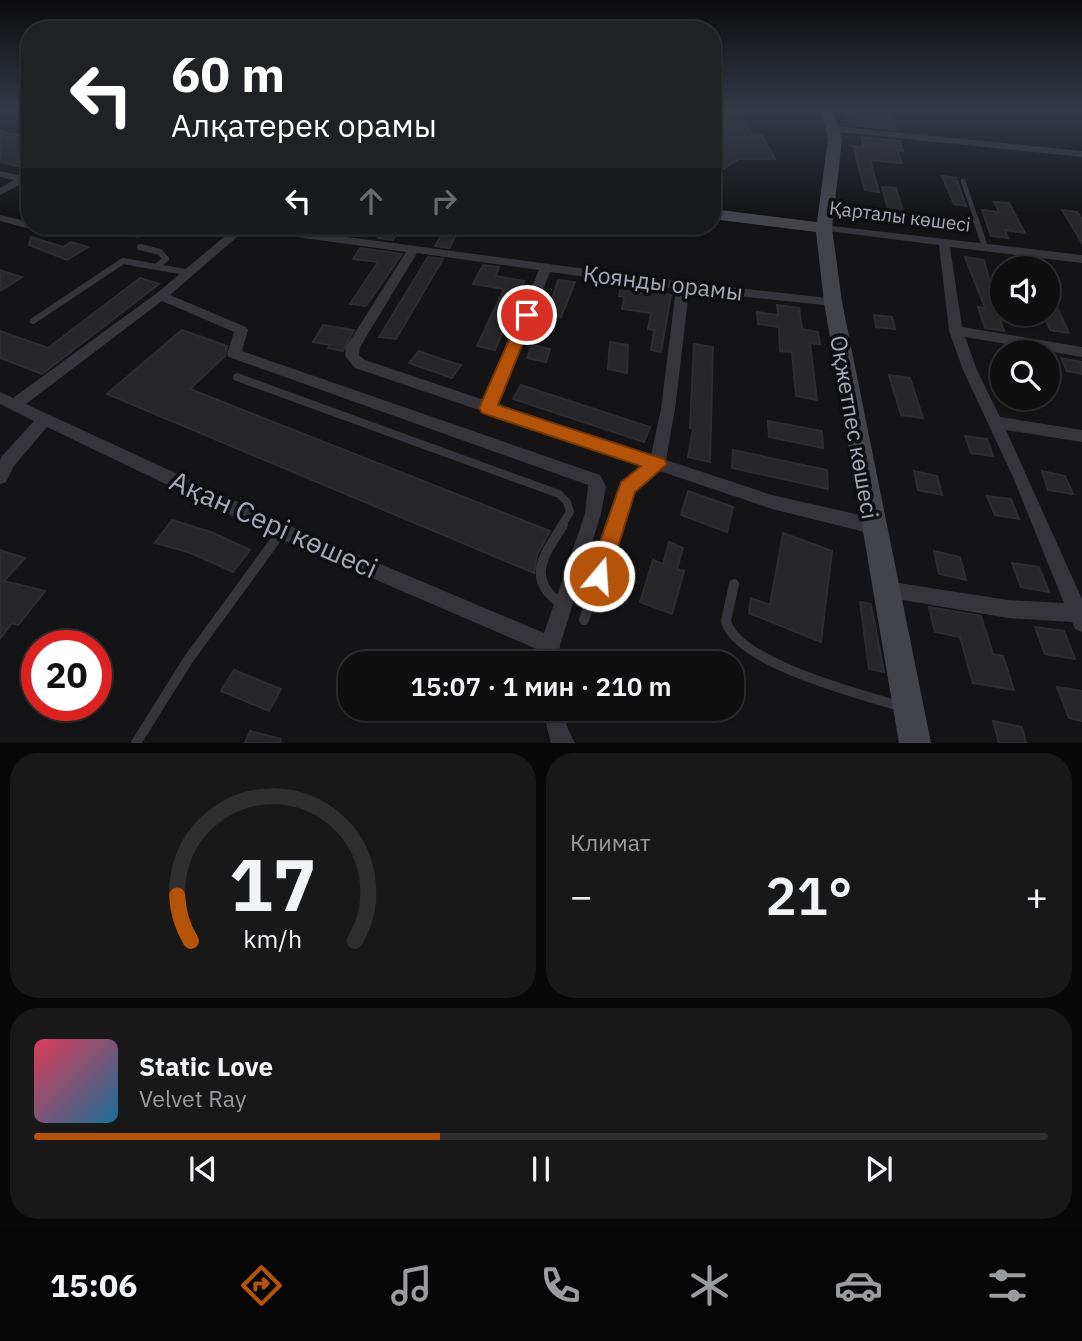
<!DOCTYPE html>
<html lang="ru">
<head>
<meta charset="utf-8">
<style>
  :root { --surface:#0f0f10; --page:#181819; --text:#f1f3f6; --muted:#9b9c9f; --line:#2f2f30; --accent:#b45309 }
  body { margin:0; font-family:"IBM Plex Sans",sans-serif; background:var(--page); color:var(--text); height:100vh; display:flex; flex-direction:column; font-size:26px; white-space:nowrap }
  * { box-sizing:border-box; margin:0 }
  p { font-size:23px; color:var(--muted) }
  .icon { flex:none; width:38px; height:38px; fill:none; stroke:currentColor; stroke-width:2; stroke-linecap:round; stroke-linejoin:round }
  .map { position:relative; height:743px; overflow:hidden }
  .drawer { display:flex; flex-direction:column; gap:10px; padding:10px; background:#080809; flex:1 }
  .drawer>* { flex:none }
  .banner { position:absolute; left:21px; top:21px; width:700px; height:214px; border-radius:28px; box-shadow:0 2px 5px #0004,0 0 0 2px var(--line); background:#202124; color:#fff; overflow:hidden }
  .buttons { position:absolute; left:990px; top:256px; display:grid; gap:14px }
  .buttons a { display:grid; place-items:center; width:70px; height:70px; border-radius:50%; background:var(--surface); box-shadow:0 2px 5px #0004,0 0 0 2px var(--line); font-size:35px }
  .speed { position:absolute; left:21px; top:630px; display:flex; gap:14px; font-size:35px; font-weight:700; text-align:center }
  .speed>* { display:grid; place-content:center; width:91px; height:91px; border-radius:50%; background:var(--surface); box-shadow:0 2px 5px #0004,0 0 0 2px var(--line); line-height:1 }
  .speed .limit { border:10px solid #d22; background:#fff; color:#111 }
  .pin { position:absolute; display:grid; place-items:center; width:60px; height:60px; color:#fff; margin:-30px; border:4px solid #fff; border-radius:50%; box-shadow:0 2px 7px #0007 }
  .me { position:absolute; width:77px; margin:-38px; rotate:18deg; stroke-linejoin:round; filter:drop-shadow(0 0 5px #0008) }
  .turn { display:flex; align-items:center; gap:24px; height:147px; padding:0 35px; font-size:32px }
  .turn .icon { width:91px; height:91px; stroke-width:2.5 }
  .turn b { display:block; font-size:49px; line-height:60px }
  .lanes { display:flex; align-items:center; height:66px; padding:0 35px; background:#0003; justify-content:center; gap:35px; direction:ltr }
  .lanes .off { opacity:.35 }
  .big { font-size:52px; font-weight:600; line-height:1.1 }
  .drawer .tile { flex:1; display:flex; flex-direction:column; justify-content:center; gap:10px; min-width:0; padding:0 24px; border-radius:28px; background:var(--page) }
  .drawer .dial { align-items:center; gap:0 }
  .dial svg { height:182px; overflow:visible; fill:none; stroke:var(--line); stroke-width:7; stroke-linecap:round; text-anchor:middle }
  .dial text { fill:var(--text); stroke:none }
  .song { display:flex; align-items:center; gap:21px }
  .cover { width:84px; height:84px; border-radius:10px; background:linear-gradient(135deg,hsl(350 70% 55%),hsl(200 70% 35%)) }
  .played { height:7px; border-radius:4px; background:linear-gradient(90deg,var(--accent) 40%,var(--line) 40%) }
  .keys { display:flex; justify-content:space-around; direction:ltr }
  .heat { display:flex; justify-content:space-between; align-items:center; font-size:38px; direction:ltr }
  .drawer .tiles { flex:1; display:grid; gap:10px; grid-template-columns:1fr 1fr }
  .tile:last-child { grid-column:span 2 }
  .trip { position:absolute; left:338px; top:651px; width:406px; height:70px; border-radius:28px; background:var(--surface); box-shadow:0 2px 5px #0004,0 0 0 2px var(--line); font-weight:600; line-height:70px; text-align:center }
  .tabs { display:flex; height:112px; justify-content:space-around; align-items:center; background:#060606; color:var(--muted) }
  .tabs .icon { width:49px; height:49px }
  .tabs .current { color:var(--accent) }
  .tabs b { font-size:32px; color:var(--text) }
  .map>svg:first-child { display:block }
</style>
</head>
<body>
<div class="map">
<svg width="1082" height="743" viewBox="0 0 1082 743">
  <rect width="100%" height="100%" fill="#141416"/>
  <!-- building -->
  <path fill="#27272a" stroke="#2e2e32" stroke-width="2" d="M720,110H752L742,116L753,136L762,135L775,159H739L712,176V157L724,150L712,128V115Z
    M847,113L892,117L896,130L850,125Z
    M0,131L30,138V169L0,162Z
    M861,137L900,141L903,151L897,150L902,163L870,160L879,192L865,190L853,146L863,147Z
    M942,176L956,178L966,206L954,204Z
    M882,187L896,188L905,218L890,216Z
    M994,202L1009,203L1025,233L1005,230L1008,238L991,236L982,210L999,212Z
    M1062,210L1077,212L1082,219V243Z
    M112,226H152L138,237Z
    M386,226H402L393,240L378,238Z
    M446,227L460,229L449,248L435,246Z
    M31,237L63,247L71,242L88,247L67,260L29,245Z
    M360,248L402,254L366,306L350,304L378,262L353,259Z
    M428,257L443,259L396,339L379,337Z
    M965,257L984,260L998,313L1029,314L1034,325L1000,320L1004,331L985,328L978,307L985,308Z
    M483,265L499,267L496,276L524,281L495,350L477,346L504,289L473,284Z
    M0,270L22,277L0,291Z
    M140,278L159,284L42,374L0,358V331L48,348Z
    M558,280L575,282L561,317L544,314L548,302L551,303Z
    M621,286L671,295L661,352L651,350L654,330L648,329L651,313L622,309L624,297L619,296Z
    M1048,288L1069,333L1050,330L1045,318L1048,319Z
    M777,305L799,308L802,329L818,332L820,344L810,343L817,400L796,396L792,352L780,351L779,327L758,324L757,312L778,315Z
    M874,315L892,317L895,329L876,327Z
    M323,325L354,330L343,351L328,348L330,345L313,342Z
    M182,330L227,346L225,356L190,389L550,531L537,555L534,573L107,394Z
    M610,342L628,345L627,373L608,369Z
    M694,344L713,347L710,462L688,457L693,429L690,428Z
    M532,345L550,349L546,362L527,358Z
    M419,351L444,360L461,365L452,378L409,363Z
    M1061,358L1082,362V374L1067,371Z
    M889,375L910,378L923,418L901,415Z
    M521,385L650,427L644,442L513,399Z
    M768,421L822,431L823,448L769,437Z
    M965,436L987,439L993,456L971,453Z
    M733,450L827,470L828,489L732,468Z
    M914,471L937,476L942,495L918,490Z
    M1042,471L1065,476L1073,494L1048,490Z
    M688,491L733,507L727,532L681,515Z
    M987,496L1011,499L1019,519L995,515Z
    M172,520L211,532L250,550L233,572L191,553L155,543Z
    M783,533L832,551L821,642L749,613L751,598L770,605Z
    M669,542L683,548L677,569L684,571L672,614L640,602L653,560L663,564Z
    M0,550L25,558L4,581L45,591L18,625L12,623L0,639Z
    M934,551L960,557L966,580L939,574Z
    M1012,563L1039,567L1049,592L1021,587Z
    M860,602L871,604L884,672L869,669Z
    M929,607L981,616L993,654L1003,656L1014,690L973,683L960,637L935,632Z
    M1035,627L1064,631L1075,659L1045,654Z
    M234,670L281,689L269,711L221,691Z
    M1057,687L1082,691V721L1069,718Z
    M993,721L1022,727L1026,743H999Z
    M250,731L281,739L280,743H245Z"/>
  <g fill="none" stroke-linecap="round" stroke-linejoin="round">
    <!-- lane-far3 -->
    <path stroke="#35353b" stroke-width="4.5" d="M963,181L976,219"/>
    <!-- lane-far2 -->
    <path stroke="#35353b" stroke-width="6" d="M975,217L985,247
      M140,247L160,252L166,259L157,266
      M33,321L123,261L185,272"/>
    <!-- lane-far1 -->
    <path stroke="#35353b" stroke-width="8" d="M237,377L559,494L567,502L570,512L561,526
      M615,526L628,488L657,464"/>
    <!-- lane -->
    <path stroke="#35353b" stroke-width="10" d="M563,525C543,556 525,580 563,605
      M734,584L726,621C737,663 860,694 899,706
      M584,620L616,525
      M136,743L188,660L282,531"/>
    <!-- street -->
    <path fill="#35353b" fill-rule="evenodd" d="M833,126L1082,151V157L830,131V127Z
      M0,171L22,176L30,173V180L0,195V188L14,180L0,177Z
      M0,215L30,222V226H56L55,228L38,231L0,221Z
      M824,225L1082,255V263L950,247L962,327L1082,347V357L965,337L977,370L1000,417L1082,430V442L1006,430L1082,599V632L1075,629L1072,622L1008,618L879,596L877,590L879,584L886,581L1008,600L1064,603L1013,477L963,370L949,331L939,245L820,230L818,228Z
      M156,226H168L157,236H149V232Z
      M237,226H266L683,282L837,299L839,302L837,305L833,306L689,291L675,409L666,460L772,495L873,518L879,520L882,526L879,532L873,534L772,509L355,368L345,356L346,347L406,252L245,230L170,295L246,327L248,330L242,351L600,475L606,487L601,514L560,645L558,663H538L539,650L276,537L47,427L14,466L6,482L0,484V461L2,456L34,421L0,404V392L13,398L157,293ZM417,253L539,270L484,400L365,360L359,355L360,347ZM550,272L676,289L661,409L651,455L497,404ZM162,301L234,332L227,354L229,357L588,485L585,514L544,633L288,525L26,404Z
      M542,709H562L568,729L575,743H551Z"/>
    <!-- secondary -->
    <path fill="#43444b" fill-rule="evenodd" d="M821,110H833L842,139L832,228L842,302L931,743H899L824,302L816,232L712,219V209L817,222L828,139Z"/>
  </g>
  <!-- sky -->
  <linearGradient id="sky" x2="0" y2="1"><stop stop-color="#0b0b0c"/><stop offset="0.51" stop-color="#343a47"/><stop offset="1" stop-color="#343a47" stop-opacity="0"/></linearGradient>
  <rect width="1082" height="214" fill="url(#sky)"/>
  <!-- route -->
  <path fill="#b45309" stroke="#753606" stroke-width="2" d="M527,310L534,315L498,405L664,459L667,464L635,492L609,576L606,584L599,587L591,584L588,576L621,482L641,466L482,413L479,408L520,315Z"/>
  <g text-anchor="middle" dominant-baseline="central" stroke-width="7" stroke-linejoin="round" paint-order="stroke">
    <!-- far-street labels -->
    <g font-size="19" fill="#a5a9b7" stroke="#0f0f11">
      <text transform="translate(900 216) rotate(7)">Қарталы көшесі</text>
    </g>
    <!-- street labels -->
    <g font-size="23" fill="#a5a9b7" stroke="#0f0f11">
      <text transform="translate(663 282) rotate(7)">Қоянды орамы</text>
      <text transform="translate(855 427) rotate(80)">Оқжетпес көшесі</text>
    </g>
    <!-- near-street labels -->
    <g font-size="28" fill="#a5a9b7" stroke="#0f0f11">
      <text transform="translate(274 524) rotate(24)">Ақан Сері көшесі</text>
    </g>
  </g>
</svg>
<div class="buttons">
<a><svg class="icon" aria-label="sound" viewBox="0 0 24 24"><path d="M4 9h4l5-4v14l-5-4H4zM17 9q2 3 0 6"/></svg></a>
<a><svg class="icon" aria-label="search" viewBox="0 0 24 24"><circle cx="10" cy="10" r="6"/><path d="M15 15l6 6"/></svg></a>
</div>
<div class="speed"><div class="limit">20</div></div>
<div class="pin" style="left:527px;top:315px;background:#d93025"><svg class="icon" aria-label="arrive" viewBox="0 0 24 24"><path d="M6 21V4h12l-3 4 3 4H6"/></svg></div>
<svg class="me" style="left:599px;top:576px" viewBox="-20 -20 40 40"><circle r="17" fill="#b45309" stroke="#fff" stroke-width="3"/><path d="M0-11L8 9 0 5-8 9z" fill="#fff"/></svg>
<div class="trip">15:07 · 1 мин · 210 m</div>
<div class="banner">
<div class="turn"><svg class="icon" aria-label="left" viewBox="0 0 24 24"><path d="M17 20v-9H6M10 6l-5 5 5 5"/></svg><div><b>60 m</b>Алқатерек орамы</div></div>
<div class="lanes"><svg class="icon" aria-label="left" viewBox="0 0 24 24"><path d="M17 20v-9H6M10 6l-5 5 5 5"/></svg><svg class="icon off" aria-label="ahead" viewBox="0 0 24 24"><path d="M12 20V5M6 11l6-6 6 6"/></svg><svg class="icon off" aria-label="right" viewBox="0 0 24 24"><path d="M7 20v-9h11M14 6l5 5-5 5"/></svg></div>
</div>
</div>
<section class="drawer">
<div class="tiles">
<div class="tile dial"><svg viewBox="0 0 100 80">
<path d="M14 69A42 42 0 1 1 86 69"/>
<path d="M14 69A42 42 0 0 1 8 49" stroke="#b45309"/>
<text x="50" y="56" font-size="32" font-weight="700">17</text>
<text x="50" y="72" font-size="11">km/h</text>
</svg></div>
<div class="tile"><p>Климат</p>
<div class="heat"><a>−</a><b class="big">21°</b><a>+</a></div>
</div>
<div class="tile">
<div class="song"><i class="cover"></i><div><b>Static Love</b><p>Velvet Ray</p></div></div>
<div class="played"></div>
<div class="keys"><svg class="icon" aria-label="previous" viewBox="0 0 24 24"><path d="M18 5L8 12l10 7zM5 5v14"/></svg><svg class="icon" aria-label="pause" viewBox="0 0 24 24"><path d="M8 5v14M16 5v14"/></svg><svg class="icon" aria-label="next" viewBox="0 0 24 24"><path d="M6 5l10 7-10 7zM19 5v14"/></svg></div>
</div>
</div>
</section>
<nav class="tabs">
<b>15:06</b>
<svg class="icon current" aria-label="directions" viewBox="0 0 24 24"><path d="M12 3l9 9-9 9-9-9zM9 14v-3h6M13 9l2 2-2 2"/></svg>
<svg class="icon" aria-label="music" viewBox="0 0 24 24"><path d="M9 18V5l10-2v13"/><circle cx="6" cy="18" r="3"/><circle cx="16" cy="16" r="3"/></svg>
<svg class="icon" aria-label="phone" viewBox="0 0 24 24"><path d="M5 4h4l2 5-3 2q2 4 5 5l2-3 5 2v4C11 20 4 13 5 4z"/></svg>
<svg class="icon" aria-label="climate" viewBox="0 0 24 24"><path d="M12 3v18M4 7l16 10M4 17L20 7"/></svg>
<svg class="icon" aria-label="car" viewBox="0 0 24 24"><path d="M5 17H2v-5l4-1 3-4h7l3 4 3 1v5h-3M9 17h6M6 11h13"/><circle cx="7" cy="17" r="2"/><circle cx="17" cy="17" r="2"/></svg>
<svg class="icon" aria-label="filters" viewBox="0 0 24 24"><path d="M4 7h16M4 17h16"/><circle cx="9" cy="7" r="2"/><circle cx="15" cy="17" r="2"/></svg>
</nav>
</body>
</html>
